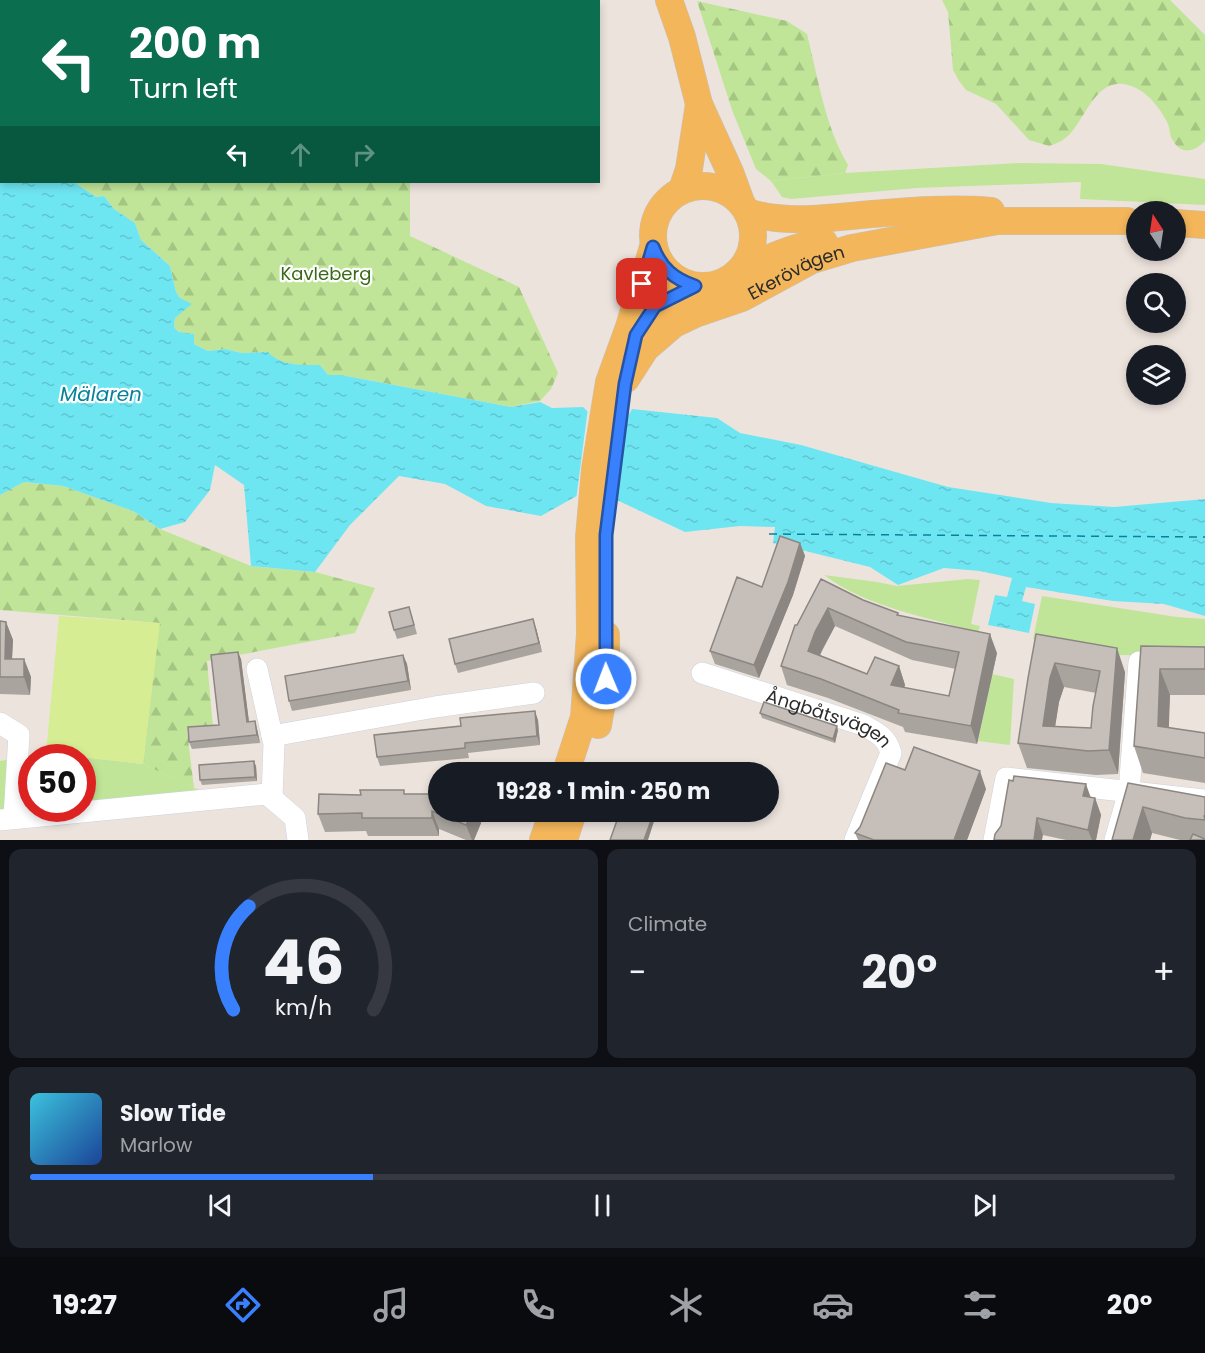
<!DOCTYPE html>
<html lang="en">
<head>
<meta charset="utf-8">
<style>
  :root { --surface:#171b24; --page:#20242c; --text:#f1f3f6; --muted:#9ea1a6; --line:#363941; --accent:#3980fe }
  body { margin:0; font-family:Poppins,sans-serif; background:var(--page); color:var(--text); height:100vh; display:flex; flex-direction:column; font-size:22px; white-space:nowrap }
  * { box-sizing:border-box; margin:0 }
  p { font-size:20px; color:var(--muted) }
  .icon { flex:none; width:33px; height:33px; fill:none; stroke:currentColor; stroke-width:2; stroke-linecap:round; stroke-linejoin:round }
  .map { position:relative; height:840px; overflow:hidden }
  .details { display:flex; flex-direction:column; gap:9px; padding:9px; background:#0d0f14; flex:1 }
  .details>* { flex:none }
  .banner { position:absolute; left:0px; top:0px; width:600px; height:183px; box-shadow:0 3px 9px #0003; background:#0b6e4f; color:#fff; overflow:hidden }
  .needle { width:39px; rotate:348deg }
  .controls { position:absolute; left:1126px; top:201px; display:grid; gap:12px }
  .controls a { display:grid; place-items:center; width:60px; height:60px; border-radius:50%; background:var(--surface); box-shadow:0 3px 9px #0003; font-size:30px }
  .speed { position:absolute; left:18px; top:744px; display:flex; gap:12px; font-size:30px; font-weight:700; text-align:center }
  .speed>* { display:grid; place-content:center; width:78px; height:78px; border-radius:50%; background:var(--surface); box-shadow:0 3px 9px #0003; line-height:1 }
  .speed .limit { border:9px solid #d22; background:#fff; color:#111 }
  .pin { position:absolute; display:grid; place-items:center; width:51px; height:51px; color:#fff; margin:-26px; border-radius:12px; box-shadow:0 3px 9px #0006 }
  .me { position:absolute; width:66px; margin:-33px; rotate:359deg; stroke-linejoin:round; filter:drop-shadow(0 0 4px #0008) }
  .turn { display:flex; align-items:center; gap:21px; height:126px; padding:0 30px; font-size:27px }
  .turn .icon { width:78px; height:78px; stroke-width:2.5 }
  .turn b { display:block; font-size:42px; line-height:51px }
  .lanes { display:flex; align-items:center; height:57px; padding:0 30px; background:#0003; justify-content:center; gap:30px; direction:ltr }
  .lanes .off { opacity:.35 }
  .big { font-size:45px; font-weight:700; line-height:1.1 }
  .details .tile { flex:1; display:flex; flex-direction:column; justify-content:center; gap:9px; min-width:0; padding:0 21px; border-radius:12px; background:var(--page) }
  .details .dial { align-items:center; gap:0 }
  .dial svg { height:156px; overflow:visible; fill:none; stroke:var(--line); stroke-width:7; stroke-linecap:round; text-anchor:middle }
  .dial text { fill:var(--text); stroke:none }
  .song { display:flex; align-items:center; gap:18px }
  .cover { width:72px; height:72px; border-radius:9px; background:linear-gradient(135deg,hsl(190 70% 55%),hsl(220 70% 35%)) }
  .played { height:6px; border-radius:3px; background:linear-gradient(90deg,var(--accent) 30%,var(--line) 30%) }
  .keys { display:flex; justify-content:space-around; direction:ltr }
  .heat { display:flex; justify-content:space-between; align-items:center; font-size:33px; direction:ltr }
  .details .tiles { flex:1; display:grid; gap:9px; grid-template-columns:1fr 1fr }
  .tile:last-child { grid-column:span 2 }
  .trip { position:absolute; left:428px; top:762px; width:351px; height:60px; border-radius:30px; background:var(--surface); box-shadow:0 3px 9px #0003; font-weight:700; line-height:60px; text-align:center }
  .tabs { display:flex; height:96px; justify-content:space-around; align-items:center; background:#090b0e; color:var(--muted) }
  .tabs .icon { width:42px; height:42px }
  .tabs .selected { color:var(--accent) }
  .tabs b { font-size:27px; color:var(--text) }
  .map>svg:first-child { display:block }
</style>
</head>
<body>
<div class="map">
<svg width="1205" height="840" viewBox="0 0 1205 840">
  <defs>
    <pattern id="forest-firs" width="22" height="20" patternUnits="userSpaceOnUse" patternTransform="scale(1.5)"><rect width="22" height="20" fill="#c0e598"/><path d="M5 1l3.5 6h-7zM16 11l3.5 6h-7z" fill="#a5c583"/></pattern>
    <pattern id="water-ripples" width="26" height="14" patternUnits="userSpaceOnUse" patternTransform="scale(1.5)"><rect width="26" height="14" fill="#6ee6f2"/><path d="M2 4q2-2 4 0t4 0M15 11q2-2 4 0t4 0" fill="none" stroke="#5fc5d0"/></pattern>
  </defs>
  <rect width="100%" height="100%" fill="#ede3dd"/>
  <!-- grass -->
  <path fill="#c0e598" d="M1020,163L1101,164L1205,179V205L1080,199L1081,182L917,188L791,199L782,197L771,181L845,173Z
    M824,575L877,582L897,586L968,579L980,580L971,624L980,626L978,632C929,618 864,606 824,575Z
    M1042,596L1177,617L1205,619V656L1120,655L1033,639Z
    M992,674L1014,679L1010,745L978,741Z
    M46,753L143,764L199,790L83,802L82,758H32L31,807L0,811V761Z"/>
  <!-- forest -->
  <path fill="url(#forest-firs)" d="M203,0H406V1L203,2Z
    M942,0H1170L1205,35V141C1194,152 1181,156 1172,139C1169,134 1170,127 1167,122C1158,105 1146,90 1128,85C1097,76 1086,117 1069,135C1064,140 1056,144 1049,146L1029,140L996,104L966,90L959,81L953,70L948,12Z
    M697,1L787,21L807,34C818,78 825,126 848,165L845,173L771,181L756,169L732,110Z
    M0,6L2,7L1,159L0,158Z
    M74,182H410V236L519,287L558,373L551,389L540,401L511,407L341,375H328L320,365C301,366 281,366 267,352L242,353L225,349L208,351L194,344L174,327L175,318L181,311L180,298L176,292L170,266L141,240L135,223L114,209L104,196L96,197Z
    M24,482L63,486L133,511L160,529L251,566L315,572L375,588L355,633L207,661L213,727L187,731L194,788L143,764L159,623L0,610V495Z"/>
  <!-- pitch -->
  <path fill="#d6ed94" d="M59,616L160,623L143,764L46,753Z"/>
  <!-- water -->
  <path fill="url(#water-ripples)" d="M0,158L2,182H74L96,197L104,196L114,209L135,223L141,240L170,266L176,292L180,298L192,304L175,318L174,327L179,332L194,334V344L208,351L225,349L242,353L268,352C281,366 301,365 320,365L328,375H341L511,407L540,402L552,408L583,407L606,429L618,434L632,409L717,418L740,433L801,445L948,487L1051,503L1114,507L1205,499V616L1164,604L1113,601L1026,587L1022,601L1035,604L1029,633L988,625L995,595L1007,597L1012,578L980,571L944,568L898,585L870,567L773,543L775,527L740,526L685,532L591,488L541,516L486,506L445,484L399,476L350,525L315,572L251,566L244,485L215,465L210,490L185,522L160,529L133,511L63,486L24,482L0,495Z"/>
  <!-- pier -->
  <path fill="#ede3dd" d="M630,407L622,451L617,505L591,492L576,500L588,408L608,426L616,430Z"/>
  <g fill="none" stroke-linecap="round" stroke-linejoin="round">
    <!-- ferry -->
    <path stroke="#0a8199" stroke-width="1.5" stroke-dasharray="8 6" stroke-linecap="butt" d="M769,534L1205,537"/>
    <defs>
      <g id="minor">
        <path d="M257,669L274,744L272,798"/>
        <path id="s1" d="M702,673L863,725C876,732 887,737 891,753L855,840"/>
        <path d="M0,723L19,735L14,818"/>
        <path d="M272,736L435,707L534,693"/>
        <path d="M0,820L267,794L295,818L298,840"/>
        <path d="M994,840L1006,778L1205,800"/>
        <path d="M1115,840L1129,792L1139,662"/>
      </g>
      <g id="major">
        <path d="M669,0L682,37L699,104L730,172L741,202"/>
        <circle cx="703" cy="236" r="50"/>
        <path d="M682,190L689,169L699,104"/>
        <path d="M747,212C792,226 839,216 885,213C920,210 956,208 991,211"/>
        <path d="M978,223L997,221H1127"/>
        <path d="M1176,223L1205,225"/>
        <path d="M738,272C766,259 794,246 824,242"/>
        <path d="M636,335L655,306L695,286"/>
        <path id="s2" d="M626,379L646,348L674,324L695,314L742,298L812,260L852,248L997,221"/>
        <path d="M598,725L606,679V635"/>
        <path d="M566,772L584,717L590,634L589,537L595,469L609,382L629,327L653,247"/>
        <path d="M543,840L553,812"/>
        <path d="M564,840L573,812"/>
      </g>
    </defs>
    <!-- minor casing -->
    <use href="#minor" stroke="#cbd2dd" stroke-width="22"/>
    <!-- major casing -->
    <use href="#major" stroke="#c4c4c4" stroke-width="28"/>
    <!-- minor -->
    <use href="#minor" stroke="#fff" stroke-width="21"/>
    <!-- major -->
    <use href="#major" stroke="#f4b65b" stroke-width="27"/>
  </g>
  <!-- wall -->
  <path fill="#aaa49f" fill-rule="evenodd" d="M800,543L805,556L793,595L759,678L715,664L710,651L762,587Z
    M821,579L863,600L898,613L899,615L997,653L977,744L905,732L903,727L828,698L787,685L781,666L797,625ZM835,626L912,660L956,669L949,696L904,688L905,685L899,666L867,674L820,655Z
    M412,616L417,634L397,639L394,630Z
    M0,621L6,622L13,640L12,659H24L31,677L30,695L0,694Z
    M536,628L542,652L458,673L455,664Z
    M1036,634L1125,672L1118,774L1096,775L1027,768L1018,743ZM1064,687L1096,693L1091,728L1055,726L1059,702Z
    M1141,646L1205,647V695H1170L1168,728L1205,733V783L1143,773L1134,746Z
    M403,655L407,664L411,690L292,711L289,701Z
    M241,659L249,722L257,729L260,743L192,749L189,742L219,725Z
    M760,713L838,730L835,743L762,718Z
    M538,720L540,745L468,753L469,758L380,766L377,757Z
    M256,766L257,781L202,785L200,780Z
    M905,770L986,789L967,840H858L855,833Z
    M1128,783L1205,797V840H1180L1152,833L1150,840H1112Z
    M406,794L438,812H477L481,823L474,840H466L439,829V836H368L366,831L325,832L318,814L361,795Z
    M1090,797L1095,798L1101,815L1096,840H1066L1001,826Z"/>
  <!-- shaded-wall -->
  <path fill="#8b8682" d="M800,543L805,556L793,595L759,678L754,665Z
    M828,608L835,626L822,650L815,669L808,651L815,632Z
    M533,619L536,628L542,652L539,643Z
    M6,622L13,640L11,677L5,659Z
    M990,634L997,653L977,744L971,726Z
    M1117,648L1125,672L1118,774L1109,750Z
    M238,652L241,659L250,730L247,722Z
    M403,655L407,664L411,690L408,681Z
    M24,659L31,677L30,695L24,677Z
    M1055,663L1064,687L1059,702L1052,747L1043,726L1050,678Z
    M899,666L905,685L897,704L891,685Z
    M1160,669L1170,695L1168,752L1158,726Z
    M535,711L538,720L540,745L537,736Z
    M255,721L257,729L260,743L257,735Z
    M837,726L838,730L835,743L833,739Z
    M254,761L256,766L257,781L255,777Z
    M980,771L986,789L967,840H954Z
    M1086,784L1092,801L1083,796Z
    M1095,798L1101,815L1096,840H1092L1088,830Z
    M1143,807L1152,833L1150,840H1133Z
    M432,811L439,829V836L432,818Z
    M472,812H477L481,823L474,840H472L466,825Z
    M654,812H657L648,840H644Z
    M1037,818L1043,835L1042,840H1034Z"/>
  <!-- building -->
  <path fill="#c6bfb9" stroke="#8b8682" stroke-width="1.5" fill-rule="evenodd" d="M780,536L800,543L788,582L754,665L710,651L737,577L762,587Z
    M821,579L863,600L898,613L897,615L990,634L971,726L898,713L899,710L821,679L781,666L795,625H797ZM828,608L906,642L959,652L949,696L891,685L899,666L875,657L867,674L808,651L815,632Z
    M409,607L414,625L394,630L389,612Z
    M533,619L539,643L455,664L449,639Z
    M0,621L6,622L5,659H24V677H0Z
    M1036,634L1117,648L1109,750L1088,751L1018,743L1028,678ZM1055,663L1100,671L1093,706L1091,728L1043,726L1050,678Z
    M1141,646L1205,647V669H1160L1158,726L1205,733V758L1134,746Z
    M238,652L247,722L255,721L257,735L189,742L188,727L219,725L211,655Z
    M403,655L408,681L289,701L285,676Z
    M764,702L837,726L833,739L760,713Z
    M535,711L537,736L465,743V748L377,757L374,735L461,726L460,718Z
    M914,747L980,771L954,840H874L855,833L860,827L886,763L905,770Z
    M254,761L255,777L200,780L199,765Z
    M636,763L663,772H633Z
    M1014,776L1086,784L1083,796L1095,798L1088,830L1037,818L1034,840H994L995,834L1001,826L1009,780L1013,781Z
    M1128,783L1205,797V816H1204L1205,820L1185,818L1143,807L1133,840H1112Z
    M360,790H404V794H438V812H472L466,825L432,811V818H362V813L318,814L319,794L361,795Z
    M620,812H654L644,840H610Z
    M1193,834L1205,839V840H1190Z"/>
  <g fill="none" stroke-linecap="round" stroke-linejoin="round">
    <defs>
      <path id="route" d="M606,679V535L625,384L636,335L655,306L695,286C674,279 661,268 653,247L642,284"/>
    </defs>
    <!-- route casing -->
    <use href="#route" stroke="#2553a5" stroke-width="15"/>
    <!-- route -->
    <use href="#route" stroke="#3980fe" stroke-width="10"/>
  </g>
  <g text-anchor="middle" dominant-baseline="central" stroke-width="4.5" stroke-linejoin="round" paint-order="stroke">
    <!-- park labels -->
    <g font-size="18" fill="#386b19" stroke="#fff">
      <text x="326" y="273">Kavleberg</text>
    </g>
    <!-- street labels -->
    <g font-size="18" fill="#2b2b2b" stroke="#fff">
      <text stroke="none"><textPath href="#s2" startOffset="207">Ekerövägen</textPath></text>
      <text stroke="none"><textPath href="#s1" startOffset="135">Ångbåtsvägen</textPath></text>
    </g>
    <!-- water labels -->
    <g font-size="20" font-style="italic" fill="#0a8199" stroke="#fff">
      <text x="101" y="394">Mälaren</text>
    </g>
  </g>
</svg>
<div class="controls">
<a><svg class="needle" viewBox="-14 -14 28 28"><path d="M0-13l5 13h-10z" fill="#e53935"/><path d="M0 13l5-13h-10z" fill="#9ea1a6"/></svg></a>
<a><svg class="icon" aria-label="search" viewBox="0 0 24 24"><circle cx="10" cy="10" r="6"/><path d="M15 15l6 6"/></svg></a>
<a><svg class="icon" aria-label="layers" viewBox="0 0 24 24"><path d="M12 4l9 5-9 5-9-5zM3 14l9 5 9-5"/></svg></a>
</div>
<div class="speed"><div class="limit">50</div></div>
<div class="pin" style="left:642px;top:284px;background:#d93025"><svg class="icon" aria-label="arrive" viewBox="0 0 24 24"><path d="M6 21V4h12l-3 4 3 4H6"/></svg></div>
<svg class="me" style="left:606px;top:679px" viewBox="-20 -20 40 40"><circle r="17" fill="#3980fe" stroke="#fff" stroke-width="3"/><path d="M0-11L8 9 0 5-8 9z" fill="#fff"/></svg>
<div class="trip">19:28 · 1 min · 250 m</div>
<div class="banner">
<div class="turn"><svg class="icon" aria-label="left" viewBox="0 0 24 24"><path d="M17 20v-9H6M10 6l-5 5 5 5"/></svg><div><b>200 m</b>Turn left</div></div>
<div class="lanes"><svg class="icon" aria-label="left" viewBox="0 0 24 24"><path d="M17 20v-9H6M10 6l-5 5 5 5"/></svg><svg class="icon off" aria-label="ahead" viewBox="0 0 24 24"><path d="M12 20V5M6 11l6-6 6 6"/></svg><svg class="icon off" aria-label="right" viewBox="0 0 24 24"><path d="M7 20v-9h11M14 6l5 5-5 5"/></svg></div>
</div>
</div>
<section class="details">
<div class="tiles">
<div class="tile dial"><svg viewBox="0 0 100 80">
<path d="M14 69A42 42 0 1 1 86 69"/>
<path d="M14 69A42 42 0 0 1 22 16" stroke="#3980fe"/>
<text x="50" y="56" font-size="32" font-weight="700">46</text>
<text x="50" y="72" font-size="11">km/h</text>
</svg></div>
<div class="tile"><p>Climate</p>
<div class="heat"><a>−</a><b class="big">20°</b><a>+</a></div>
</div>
<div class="tile">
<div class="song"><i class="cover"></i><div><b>Slow Tide</b><p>Marlow</p></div></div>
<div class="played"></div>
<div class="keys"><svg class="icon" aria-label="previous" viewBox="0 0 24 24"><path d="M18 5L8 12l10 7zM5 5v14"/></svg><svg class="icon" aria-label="pause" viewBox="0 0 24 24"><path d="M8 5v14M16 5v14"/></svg><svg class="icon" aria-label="next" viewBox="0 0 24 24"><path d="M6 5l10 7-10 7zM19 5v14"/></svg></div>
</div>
</div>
</section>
<nav class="tabs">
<b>19:27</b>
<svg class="icon selected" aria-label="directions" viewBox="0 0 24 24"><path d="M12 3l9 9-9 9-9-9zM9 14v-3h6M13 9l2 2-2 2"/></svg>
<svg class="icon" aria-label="music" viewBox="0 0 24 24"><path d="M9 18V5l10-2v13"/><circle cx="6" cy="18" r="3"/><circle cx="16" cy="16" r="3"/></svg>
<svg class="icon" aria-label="phone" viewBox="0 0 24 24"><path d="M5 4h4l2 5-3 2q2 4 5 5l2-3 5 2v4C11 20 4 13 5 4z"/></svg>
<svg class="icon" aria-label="climate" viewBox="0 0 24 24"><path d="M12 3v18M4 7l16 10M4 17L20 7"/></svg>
<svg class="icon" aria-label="car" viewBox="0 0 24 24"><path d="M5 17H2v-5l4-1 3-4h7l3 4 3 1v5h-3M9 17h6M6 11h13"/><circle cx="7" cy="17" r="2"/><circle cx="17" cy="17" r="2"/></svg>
<svg class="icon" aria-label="filters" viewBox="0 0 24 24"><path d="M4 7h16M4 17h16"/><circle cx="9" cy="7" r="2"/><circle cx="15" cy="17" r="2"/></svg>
<b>20°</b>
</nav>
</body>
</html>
